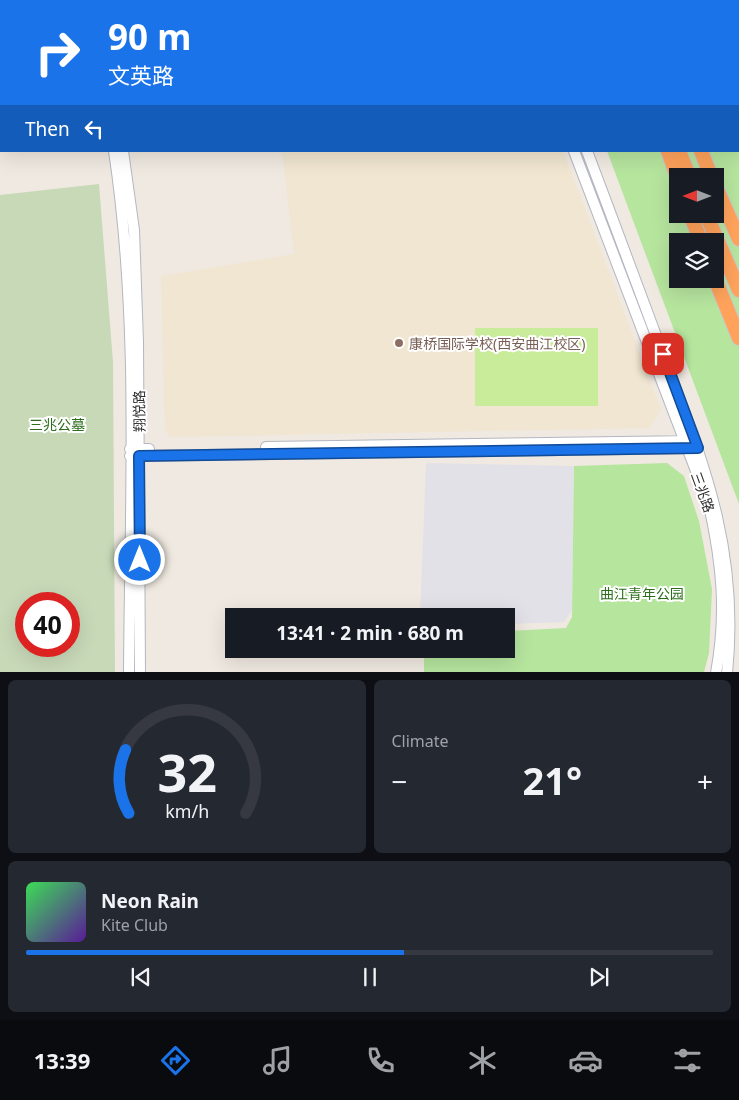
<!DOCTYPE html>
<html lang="en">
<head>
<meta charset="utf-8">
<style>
  :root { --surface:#171b24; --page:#242831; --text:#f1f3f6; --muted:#9ea1a6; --line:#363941; --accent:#1a73e8 }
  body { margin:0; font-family:"Noto Sans","Noto Sans SC",sans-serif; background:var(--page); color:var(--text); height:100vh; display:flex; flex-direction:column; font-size:19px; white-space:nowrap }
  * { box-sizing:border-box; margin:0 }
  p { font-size:16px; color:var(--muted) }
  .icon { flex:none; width:28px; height:28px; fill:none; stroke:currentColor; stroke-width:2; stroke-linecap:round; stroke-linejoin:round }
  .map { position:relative; height:672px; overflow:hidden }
  .sheet { display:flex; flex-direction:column; gap:8px; padding:8px; background:#0d0f14; flex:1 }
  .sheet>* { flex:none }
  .guide { position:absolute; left:0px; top:0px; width:740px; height:152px; box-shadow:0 5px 20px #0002; background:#1a73e8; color:#fff; overflow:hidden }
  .needle { width:32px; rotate:270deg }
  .buttons { position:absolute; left:669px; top:168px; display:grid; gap:10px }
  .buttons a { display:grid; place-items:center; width:55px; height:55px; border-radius:0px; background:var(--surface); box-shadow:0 5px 20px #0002; font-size:25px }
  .speed { position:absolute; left:15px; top:592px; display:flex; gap:10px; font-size:25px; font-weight:700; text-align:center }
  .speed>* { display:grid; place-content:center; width:65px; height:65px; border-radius:50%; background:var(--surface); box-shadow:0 5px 20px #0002; line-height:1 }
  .speed .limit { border:8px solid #d22; background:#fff; color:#111 }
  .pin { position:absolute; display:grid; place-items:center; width:42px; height:42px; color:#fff; margin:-21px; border-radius:10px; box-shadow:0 2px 8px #0006 }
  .me { position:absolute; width:55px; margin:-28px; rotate:0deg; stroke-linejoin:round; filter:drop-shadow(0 0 4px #0008) }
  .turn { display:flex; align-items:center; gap:18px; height:105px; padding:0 25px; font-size:22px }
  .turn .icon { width:65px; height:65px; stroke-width:2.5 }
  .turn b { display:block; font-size:35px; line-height:42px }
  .then { display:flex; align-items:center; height:48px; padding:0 25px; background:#0003; gap:10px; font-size:19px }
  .big { font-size:38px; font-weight:700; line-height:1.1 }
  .sheet .widget { flex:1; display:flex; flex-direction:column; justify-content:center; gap:8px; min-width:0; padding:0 18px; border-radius:8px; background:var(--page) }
  .sheet .dial { align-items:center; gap:0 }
  .dial svg { height:130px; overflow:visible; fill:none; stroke:var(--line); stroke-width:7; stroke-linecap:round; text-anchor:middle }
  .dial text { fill:var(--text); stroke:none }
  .song { display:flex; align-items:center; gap:15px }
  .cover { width:60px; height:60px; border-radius:8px; background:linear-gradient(135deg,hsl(130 70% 55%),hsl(270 70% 35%)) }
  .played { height:5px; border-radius:2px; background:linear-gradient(90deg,var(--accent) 55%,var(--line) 55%) }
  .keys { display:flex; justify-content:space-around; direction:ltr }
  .heat { display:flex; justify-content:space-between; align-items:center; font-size:28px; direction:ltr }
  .sheet .tiles { flex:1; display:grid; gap:8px; grid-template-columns:1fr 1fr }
  .widget:last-child { grid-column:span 2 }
  .trip { position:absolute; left:225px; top:608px; width:290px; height:50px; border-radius:0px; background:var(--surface); box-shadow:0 5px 20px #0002; font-weight:700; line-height:50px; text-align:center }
  .tab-bar { display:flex; height:80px; justify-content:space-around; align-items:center; background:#090b0e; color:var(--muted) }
  .tab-bar .icon { width:35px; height:35px }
  .tab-bar .current { color:var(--accent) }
  .tab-bar b { font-size:22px; color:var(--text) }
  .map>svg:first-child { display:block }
</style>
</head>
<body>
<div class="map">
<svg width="739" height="673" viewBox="0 0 739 673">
  <rect width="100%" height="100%" fill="#efe9e1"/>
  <!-- industrial -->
  <path fill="#e3e1e8" d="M426,463L574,466L572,610L564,622L506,624V616H420Z"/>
  <!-- education -->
  <path fill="#f0e6d1" d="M282,151H563L661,410L649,428L170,437L165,430L161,276L294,254Z"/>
  <!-- green -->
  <path fill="#b6e59e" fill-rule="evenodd" d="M739,0V504L607,151H739V1H710ZM678,176H715V214H678ZM678,241H715V279H678Z
    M667,463L684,476L699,521L712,589L709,653L704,672H424V649H506V631L566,628L572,617L574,466Z"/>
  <!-- cemetery -->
  <path fill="#c8d9b8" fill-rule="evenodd" d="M99,184L113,362L115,672H0V195ZM26,604H69V646H26Z"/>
  <!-- pitch -->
  <path fill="#c9ec9a" d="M475,328H598V406H475Z"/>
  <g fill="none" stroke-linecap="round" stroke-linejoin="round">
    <defs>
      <path id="tertiary" d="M88,0V1
        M99,0L100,1
        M531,0V1
        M114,151C140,323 130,499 129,673
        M123,151L134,230L138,342L140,673
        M574,151L709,505C722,564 727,613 716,673
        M587,151C614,222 640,293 667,365C707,472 739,555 727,673
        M266,447L695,441
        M130,449H149
        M130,456L698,448"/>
      <path id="secondary" d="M439,1L447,0
        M513,1L522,0
        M0,65L1,64
        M0,77H1"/>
      <path id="motorway" d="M615,0V1
        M638,0V1
        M668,151L678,179
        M679,151L689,176
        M701,151L711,176
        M715,185L739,239
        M690,214L701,241
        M706,214L739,290
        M715,279L739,338"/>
    </defs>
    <!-- tertiary casing -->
    <use href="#tertiary" stroke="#b4b7c1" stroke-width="12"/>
    <!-- secondary casing -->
    <use href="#secondary" stroke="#b4b7c1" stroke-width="14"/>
    <!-- motorway casing -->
    <use href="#motorway" stroke="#c9c9c9" stroke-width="16"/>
    <!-- tertiary -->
    <use href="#tertiary" stroke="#fff" stroke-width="10"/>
    <!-- secondary -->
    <use href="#secondary" stroke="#fff" stroke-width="11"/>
    <!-- motorway -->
    <use href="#motorway" stroke="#ffa35c" stroke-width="14"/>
  </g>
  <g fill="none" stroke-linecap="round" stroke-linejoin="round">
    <defs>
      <path id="route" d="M140,560L139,456L698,448L663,354"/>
    </defs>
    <!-- route casing -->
    <use href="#route" stroke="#114b97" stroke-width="12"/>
    <!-- route -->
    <use href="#route" stroke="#1a73e8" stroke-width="9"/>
  </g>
  <!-- markers -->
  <circle fill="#8d6e63" stroke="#fff" stroke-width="2" cx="399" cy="343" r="5"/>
  <g text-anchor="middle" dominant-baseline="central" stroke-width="4" stroke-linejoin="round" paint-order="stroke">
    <!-- education labels -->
    <g font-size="14" fill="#785e54" stroke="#fff" text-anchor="start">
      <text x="409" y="343">康桥国际学校(西安曲江校区)</text>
    </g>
    <!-- street labels -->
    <g font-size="14" fill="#2e2e2e" stroke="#fff">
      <text transform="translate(139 411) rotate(-91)">翔悦路</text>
      <text transform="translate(703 492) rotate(70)">三兆路</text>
    </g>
    <!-- park labels -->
    <g font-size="14" fill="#2c6e1b" stroke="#fff">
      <text x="57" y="424">三兆公墓</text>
      <text x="642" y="593">曲江青年公园</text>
    </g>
  </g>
</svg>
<div class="buttons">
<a><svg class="needle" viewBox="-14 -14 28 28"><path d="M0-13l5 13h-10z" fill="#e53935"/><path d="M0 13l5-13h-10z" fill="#9ea1a6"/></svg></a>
<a><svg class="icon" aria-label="layers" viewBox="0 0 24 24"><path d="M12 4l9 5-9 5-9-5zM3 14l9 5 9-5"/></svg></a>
</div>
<div class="speed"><div class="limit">40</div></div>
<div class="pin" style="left:663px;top:354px;background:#d93025"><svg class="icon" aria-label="arrive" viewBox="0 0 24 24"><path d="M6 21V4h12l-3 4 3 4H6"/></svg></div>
<svg class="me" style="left:140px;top:560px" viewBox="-20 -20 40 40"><circle r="17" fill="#1a73e8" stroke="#fff" stroke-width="3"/><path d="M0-11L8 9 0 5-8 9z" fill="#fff"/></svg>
<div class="trip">13:41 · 2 min · 680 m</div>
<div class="guide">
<div class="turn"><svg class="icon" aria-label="right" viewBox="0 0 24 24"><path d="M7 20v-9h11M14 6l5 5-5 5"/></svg><div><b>90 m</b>文英路</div></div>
<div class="then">Then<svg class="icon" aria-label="left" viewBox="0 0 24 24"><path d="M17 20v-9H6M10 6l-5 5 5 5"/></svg></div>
</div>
</div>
<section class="sheet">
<div class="tiles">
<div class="widget dial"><svg viewBox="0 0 100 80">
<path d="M14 69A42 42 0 1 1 86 69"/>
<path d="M14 69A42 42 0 0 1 12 30" stroke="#1a73e8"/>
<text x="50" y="56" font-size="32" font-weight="700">32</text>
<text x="50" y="72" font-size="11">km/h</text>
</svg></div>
<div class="widget"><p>Climate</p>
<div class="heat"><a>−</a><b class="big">21°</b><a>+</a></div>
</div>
<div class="widget">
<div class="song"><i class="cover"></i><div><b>Neon Rain</b><p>Kite Club</p></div></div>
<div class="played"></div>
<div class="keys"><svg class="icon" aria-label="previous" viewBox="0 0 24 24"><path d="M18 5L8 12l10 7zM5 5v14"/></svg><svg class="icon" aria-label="pause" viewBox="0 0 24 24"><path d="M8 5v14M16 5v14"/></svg><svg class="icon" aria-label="next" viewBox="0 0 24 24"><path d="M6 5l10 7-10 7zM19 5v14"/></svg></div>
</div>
</div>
</section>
<nav class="tab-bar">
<b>13:39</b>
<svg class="icon current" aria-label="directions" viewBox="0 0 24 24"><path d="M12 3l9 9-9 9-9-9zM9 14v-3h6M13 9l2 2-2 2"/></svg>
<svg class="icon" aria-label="music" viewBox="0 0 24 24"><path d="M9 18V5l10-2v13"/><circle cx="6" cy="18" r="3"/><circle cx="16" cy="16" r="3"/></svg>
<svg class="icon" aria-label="phone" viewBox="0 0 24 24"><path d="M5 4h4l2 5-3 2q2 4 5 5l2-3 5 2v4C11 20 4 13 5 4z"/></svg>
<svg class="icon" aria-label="climate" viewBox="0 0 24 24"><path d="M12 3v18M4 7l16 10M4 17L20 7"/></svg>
<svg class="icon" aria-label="car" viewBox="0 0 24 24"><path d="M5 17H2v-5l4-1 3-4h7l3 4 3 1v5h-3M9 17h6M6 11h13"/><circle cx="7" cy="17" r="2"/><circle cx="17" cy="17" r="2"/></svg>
<svg class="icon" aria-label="filters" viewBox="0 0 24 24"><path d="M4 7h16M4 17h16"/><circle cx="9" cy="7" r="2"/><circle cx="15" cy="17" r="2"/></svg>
</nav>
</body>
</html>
